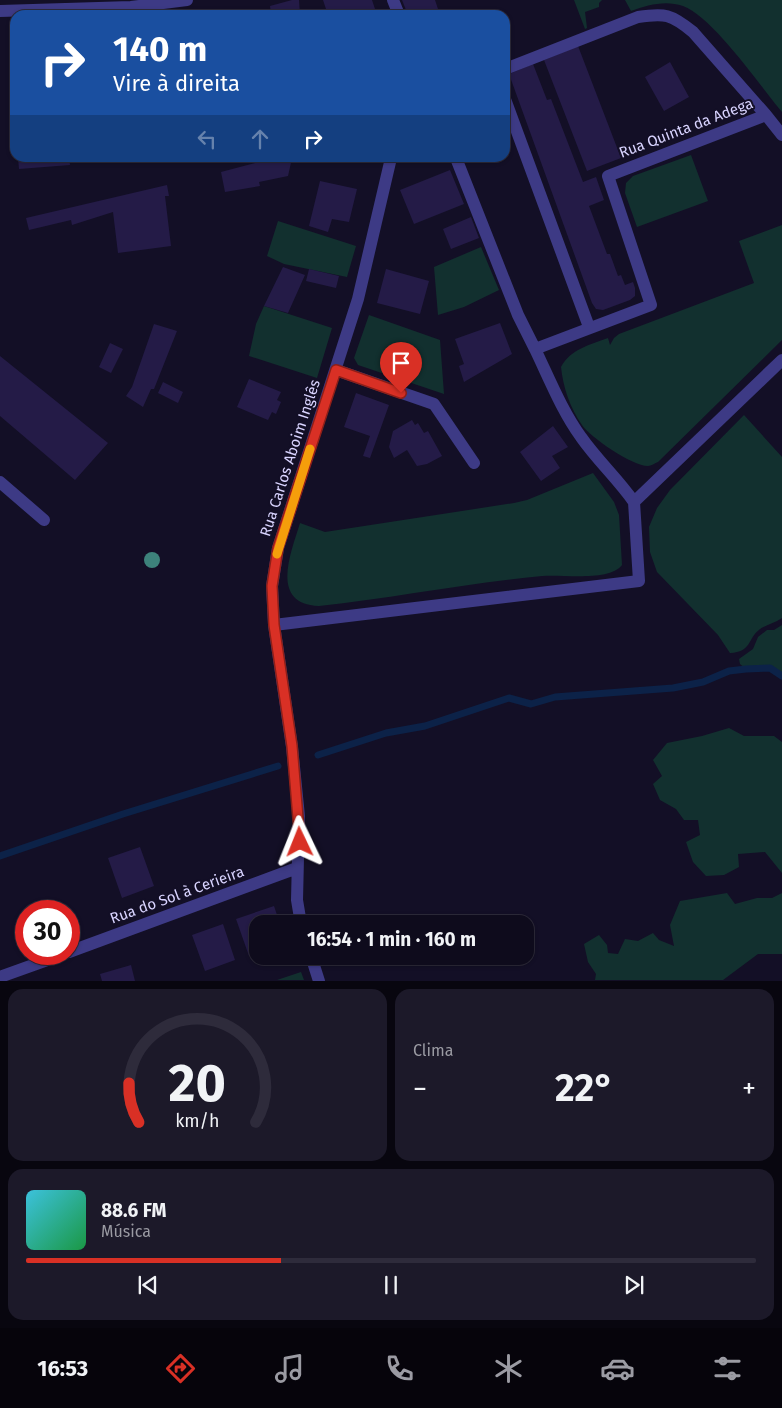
<!DOCTYPE html>
<html lang="pt">
<head>
<meta charset="utf-8">
<style>
  :root { --surface:#0e0b1c; --page:#1c1929; --text:#f1f3f6; --muted:#9b9ba3; --line:#2e2b3b; --accent:#d93025 }
  body { margin:0; font-family:"Fira Sans",sans-serif; background:var(--page); color:var(--text); height:100vh; display:flex; flex-direction:column; font-size:19px; white-space:nowrap }
  * { box-sizing:border-box; margin:0 }
  p { font-size:16px; color:var(--muted) }
  .icon { flex:none; width:28px; height:28px; fill:none; stroke:currentColor; stroke-width:2; stroke-linecap:round; stroke-linejoin:round }
  .map { position:relative; height:981px; overflow:hidden }
  .side { display:flex; flex-direction:column; gap:8px; padding:8px; background:#08060f; flex:1 }
  .side>* { flex:none }
  .guide { position:absolute; left:10px; top:10px; width:500px; height:152px; border-radius:15px; box-shadow:0 1px 4px #0004,0 0 0 1px var(--line); background:#1a4fa0; color:#fff; overflow:hidden }
  .speed { position:absolute; left:15px; top:900px; display:flex; gap:10px; font-size:25px; font-weight:700; text-align:center }
  .speed>* { display:grid; place-content:center; width:65px; height:65px; border-radius:50%; background:var(--surface); box-shadow:0 1px 4px #0004,0 0 0 1px var(--line); line-height:1 }
  .speed .limit { border:8px solid #d22; background:#fff; color:#111 }
  .pin { position:absolute; display:grid; place-items:center; width:42px; height:42px; color:#fff; margin:-51px -21px; border-radius:50% 50% 50% 0; rotate:-45deg; box-shadow:0 0 5px #0007 }
  .pin .icon { rotate:45deg }
  .me { position:absolute; width:55px; margin:-28px; rotate:358deg; stroke-linejoin:round; filter:drop-shadow(0 0 4px #0008) }
  .turn { display:flex; align-items:center; gap:18px; height:105px; padding:0 20px; font-size:22px }
  .turn .icon { width:65px; height:65px; stroke-width:2.5 }
  .turn b { display:block; font-size:35px; line-height:42px }
  .lanes { display:flex; align-items:center; height:48px; padding:0 20px; background:#0003; justify-content:center; gap:25px; direction:ltr }
  .lanes .off { opacity:.35 }
  .big { font-size:38px; font-weight:700; line-height:1.1 }
  .side .tile { flex:1; display:flex; flex-direction:column; justify-content:center; gap:8px; min-width:0; padding:0 18px; border-radius:15px; background:var(--page) }
  .side .dial { align-items:center; gap:0 }
  .dial svg { height:130px; overflow:visible; fill:none; stroke:var(--line); stroke-width:7; stroke-linecap:round; text-anchor:middle }
  .dial text { fill:var(--text); stroke:none }
  .song { display:flex; align-items:center; gap:15px }
  .cover { width:60px; height:60px; border-radius:8px; background:linear-gradient(135deg,hsl(190 70% 55%),hsl(140 70% 35%)) }
  .played { height:5px; border-radius:2px; background:linear-gradient(90deg,var(--accent) 35%,var(--line) 35%) }
  .keys { display:flex; justify-content:space-around; direction:ltr }
  .heat { display:flex; justify-content:space-between; align-items:center; font-size:28px; direction:ltr }
  .side .tiles { flex:1; display:grid; gap:8px; grid-template-columns:1fr 1fr }
  .tile:last-child { grid-column:span 2 }
  .trip { position:absolute; left:249px; top:915px; width:285px; height:50px; border-radius:15px; background:var(--surface); box-shadow:0 1px 4px #0004,0 0 0 1px var(--line); font-weight:700; line-height:50px; text-align:center }
  .tabs { display:flex; height:80px; justify-content:space-around; align-items:center; background:#06040b; color:var(--muted) }
  .tabs .icon { width:35px; height:35px }
  .tabs .selected { color:var(--accent) }
  .tabs b { font-size:22px; color:var(--text) }
  .map>svg:first-child { display:block }
</style>
</head>
<body>
<div class="map">
<svg width="782" height="981" viewBox="0 0 782 981">
  <rect width="100%" height="100%" fill="#130f26"/>
  <!-- green -->
  <path fill="#12302f" d="M574,0H602L599,3V7L585,12L587,28L585,29Z
    M625,0H782V112C760,86 713,17 683,6C665,0 648,5 631,11Z
    M691,155L708,201L637,227L625,193L626,183L633,176Z
    M278,221L356,246L347,277L284,264L267,256Z
    M782,225V340L658,462C655,463 651,466 648,466C632,466 590,437 582,425C570,408 563,387 561,367C571,349 589,345 608,338L610,345L614,338L619,334L754,283L739,241Z
    M481,247L499,290L464,307L438,315L434,267Z
    M264,306L332,328L317,378L249,356L256,324Z
    M369,315L440,340L444,394L358,365L354,358Z
    M744,415L782,457V618C775,623 766,625 760,629C747,639 752,652 730,653L718,635L657,572L650,552L649,527L657,508L670,490Z
    M593,473L614,502L619,515L622,565C609,582 562,574 542,576C467,583 393,598 319,606C269,604 291,553 300,523L325,532L514,503L527,500Z
    M782,625V676L770,668L746,669L740,664L739,659L753,649L758,637L767,630H774Z
    M729,728L744,736H774L782,742V873L765,852L738,854L739,867L724,875L706,876L693,862L686,842L700,835L698,820H684L676,809L660,800L653,784L662,776L653,760L667,743L702,736Z
    M727,893L735,904L757,898H772L782,893V954H758L723,980H595L596,974L588,962L584,944L599,935L607,945L608,953L618,954L625,939L638,941L653,933L659,940L674,946L670,925L680,901Z
    M301,972L304,980H277Z"/>
  <g fill="none" stroke-linecap="round" stroke-linejoin="round">
    <!-- stream -->
    <path stroke="#0c2248" stroke-width="7" d="M318,755L386,733L425,726L509,698L531,704L555,697L673,688L703,682L729,671L746,669L770,668L782,676
      M0,856L123,814L278,766"/>
  </g>
  <!-- building -->
  <path fill="#241b47" d="M292,0H299L300,15H247L246,13H271L270,6Z
    M323,0H372L377,15H328Z
    M402,0H435L440,15H408Z
    M15,42V98H14L9,43Z
    M578,46L621,158L587,171L544,60Z
    M670,62L689,97L664,111L645,77Z
    M533,64L547,100L551,99L583,182L596,177L604,200L589,206L607,254H610L618,276L621,275L625,285L633,282L635,288V296L630,300L603,310L596,309L592,303L509,74Z
    M18,158H69L70,165L19,169Z
    M274,158H292L288,176L259,182L260,186L225,192L221,172Z
    M450,170L464,204L414,224L400,190Z
    M320,181L357,189L349,222L332,219L328,232L309,226Z
    M167,185L169,196H165L171,246L118,253L113,212L72,225L71,220L29,230L26,218Z
    M471,217L479,238L451,249L443,229Z
    M283,267L305,275L288,313L264,306Z
    M309,269L339,276L336,288L306,281Z
    M386,269L429,281L420,314L377,303Z
    M500,323L512,354L464,382L459,366L464,364L455,339Z
    M154,324L177,331L154,389H151L143,407L126,396L132,387Z
    M110,343L123,349L111,373L99,367Z
    M0,356L108,443L75,480L0,416Z
    M249,379L281,392L277,400L281,402L276,414L272,412L268,420L237,407Z
    M163,382L183,392L178,403L158,393Z
    M356,393L389,405L370,458L363,456L370,436L344,427Z
    M412,420L415,425L418,423L424,433L428,431L442,456L427,464L417,466L407,450L394,458L389,447L393,431Z
    M553,426L568,447L552,456L560,468L541,481L520,452Z
    M140,847L154,886L122,898L108,858Z
    M274,906L280,924H258V953L249,956L236,919Z
    M223,924L235,960L205,971L192,935Z
    M131,965L135,981H102L100,974Z"/>
  <g fill="none" stroke-linecap="round" stroke-linejoin="round">
    <!-- minor -->
    <path stroke="#3d3a85" stroke-width="12" d="M393,0L399,15
      M505,69L638,17C665,13 671,14 693,32L766,115
      M505,99L589,327
      M456,158L518,315L535,349
      M336,370L434,404L474,463
      M0,482L44,520
      M634,502C618,479 597,460 581,437C562,411 549,378 535,349L651,305L608,176L766,115L782,135
      M634,502L782,360
      M274,625L639,581L634,502
      M301,924L297,900L299,816L292,747L274,625L272,586L278,548L358,299L391,158
      M69,952L297,868
      M311,956L319,981
      M0,977L64,954"/>
    <!-- tertiary -->
    <path stroke="#3d3a85" stroke-width="12" d="M0,11L131,7L187,0"/>
  </g>
  <!-- trees -->
  <circle fill="#3d827b" cx="152" cy="560" r="8"/>
  <g fill="none" stroke-linecap="round" stroke-linejoin="round">
    <defs>
      <path id="route" d="M300,842L292,746L274,625L272,586L278,548L336,370L401,393"/>
    </defs>
    <!-- route casing -->
    <use href="#route" stroke="#8d1f18" stroke-width="12"/>
    <!-- route -->
    <use href="#route" stroke="#d93025" stroke-width="9"/>
    <!-- slow -->
    <path stroke="#f59e0b" stroke-width="9" d="M277,554L310,449"/>
  </g>
  <g text-anchor="middle" dominant-baseline="central" stroke-width="4" stroke-linejoin="round" paint-order="stroke">
    <!-- street labels -->
    <g font-size="15" fill="#d9d4ff" stroke="#130f26">
      <text transform="translate(686 128) rotate(-21)">Rua Quinta da Adega</text>
      <text transform="translate(290 458) rotate(-72)">Rua Carlos Aboim Inglês</text>
      <text transform="translate(177 895) rotate(-20)">Rua do Sol à Cerieira</text>
    </g>
  </g>
</svg>
<div class="speed"><div class="limit">30</div></div>
<div class="pin" style="left:401px;top:393px;background:#d93025"><svg class="icon" aria-label="arrive" viewBox="0 0 24 24"><path d="M6 21V4h12l-3 4 3 4H6"/></svg></div>
<svg class="me" style="left:300px;top:842px" viewBox="-20 -20 40 40"><path d="M0-17L14 15 0 8-14 15z" fill="#d93025" stroke="#fff" stroke-width="4"/></svg>
<div class="trip">16:54 · 1 min · 160 m</div>
<div class="guide">
<div class="turn"><svg class="icon" aria-label="right" viewBox="0 0 24 24"><path d="M7 20v-9h11M14 6l5 5-5 5"/></svg><div><b>140 m</b>Vire à direita</div></div>
<div class="lanes"><svg class="icon off" aria-label="left" viewBox="0 0 24 24"><path d="M17 20v-9H6M10 6l-5 5 5 5"/></svg><svg class="icon off" aria-label="ahead" viewBox="0 0 24 24"><path d="M12 20V5M6 11l6-6 6 6"/></svg><svg class="icon" aria-label="right" viewBox="0 0 24 24"><path d="M7 20v-9h11M14 6l5 5-5 5"/></svg></div>
</div>
</div>
<section class="side">
<div class="tiles">
<div class="tile dial"><svg viewBox="0 0 100 80">
<path d="M14 69A42 42 0 1 1 86 69"/>
<path d="M14 69A42 42 0 0 1 8 45" stroke="#d93025"/>
<text x="50" y="56" font-size="32" font-weight="700">20</text>
<text x="50" y="72" font-size="11">km/h</text>
</svg></div>
<div class="tile"><p>Clima</p>
<div class="heat"><a>−</a><b class="big">22°</b><a>+</a></div>
</div>
<div class="tile">
<div class="song"><i class="cover"></i><div><b>88.6 FM</b><p>Música</p></div></div>
<div class="played"></div>
<div class="keys"><svg class="icon" aria-label="previous" viewBox="0 0 24 24"><path d="M18 5L8 12l10 7zM5 5v14"/></svg><svg class="icon" aria-label="pause" viewBox="0 0 24 24"><path d="M8 5v14M16 5v14"/></svg><svg class="icon" aria-label="next" viewBox="0 0 24 24"><path d="M6 5l10 7-10 7zM19 5v14"/></svg></div>
</div>
</div>
</section>
<nav class="tabs">
<b>16:53</b>
<svg class="icon selected" aria-label="directions" viewBox="0 0 24 24"><path d="M12 3l9 9-9 9-9-9zM9 14v-3h6M13 9l2 2-2 2"/></svg>
<svg class="icon" aria-label="music" viewBox="0 0 24 24"><path d="M9 18V5l10-2v13"/><circle cx="6" cy="18" r="3"/><circle cx="16" cy="16" r="3"/></svg>
<svg class="icon" aria-label="phone" viewBox="0 0 24 24"><path d="M5 4h4l2 5-3 2q2 4 5 5l2-3 5 2v4C11 20 4 13 5 4z"/></svg>
<svg class="icon" aria-label="climate" viewBox="0 0 24 24"><path d="M12 3v18M4 7l16 10M4 17L20 7"/></svg>
<svg class="icon" aria-label="car" viewBox="0 0 24 24"><path d="M5 17H2v-5l4-1 3-4h7l3 4 3 1v5h-3M9 17h6M6 11h13"/><circle cx="7" cy="17" r="2"/><circle cx="17" cy="17" r="2"/></svg>
<svg class="icon" aria-label="filters" viewBox="0 0 24 24"><path d="M4 7h16M4 17h16"/><circle cx="9" cy="7" r="2"/><circle cx="15" cy="17" r="2"/></svg>
</nav>
</body>
</html>
